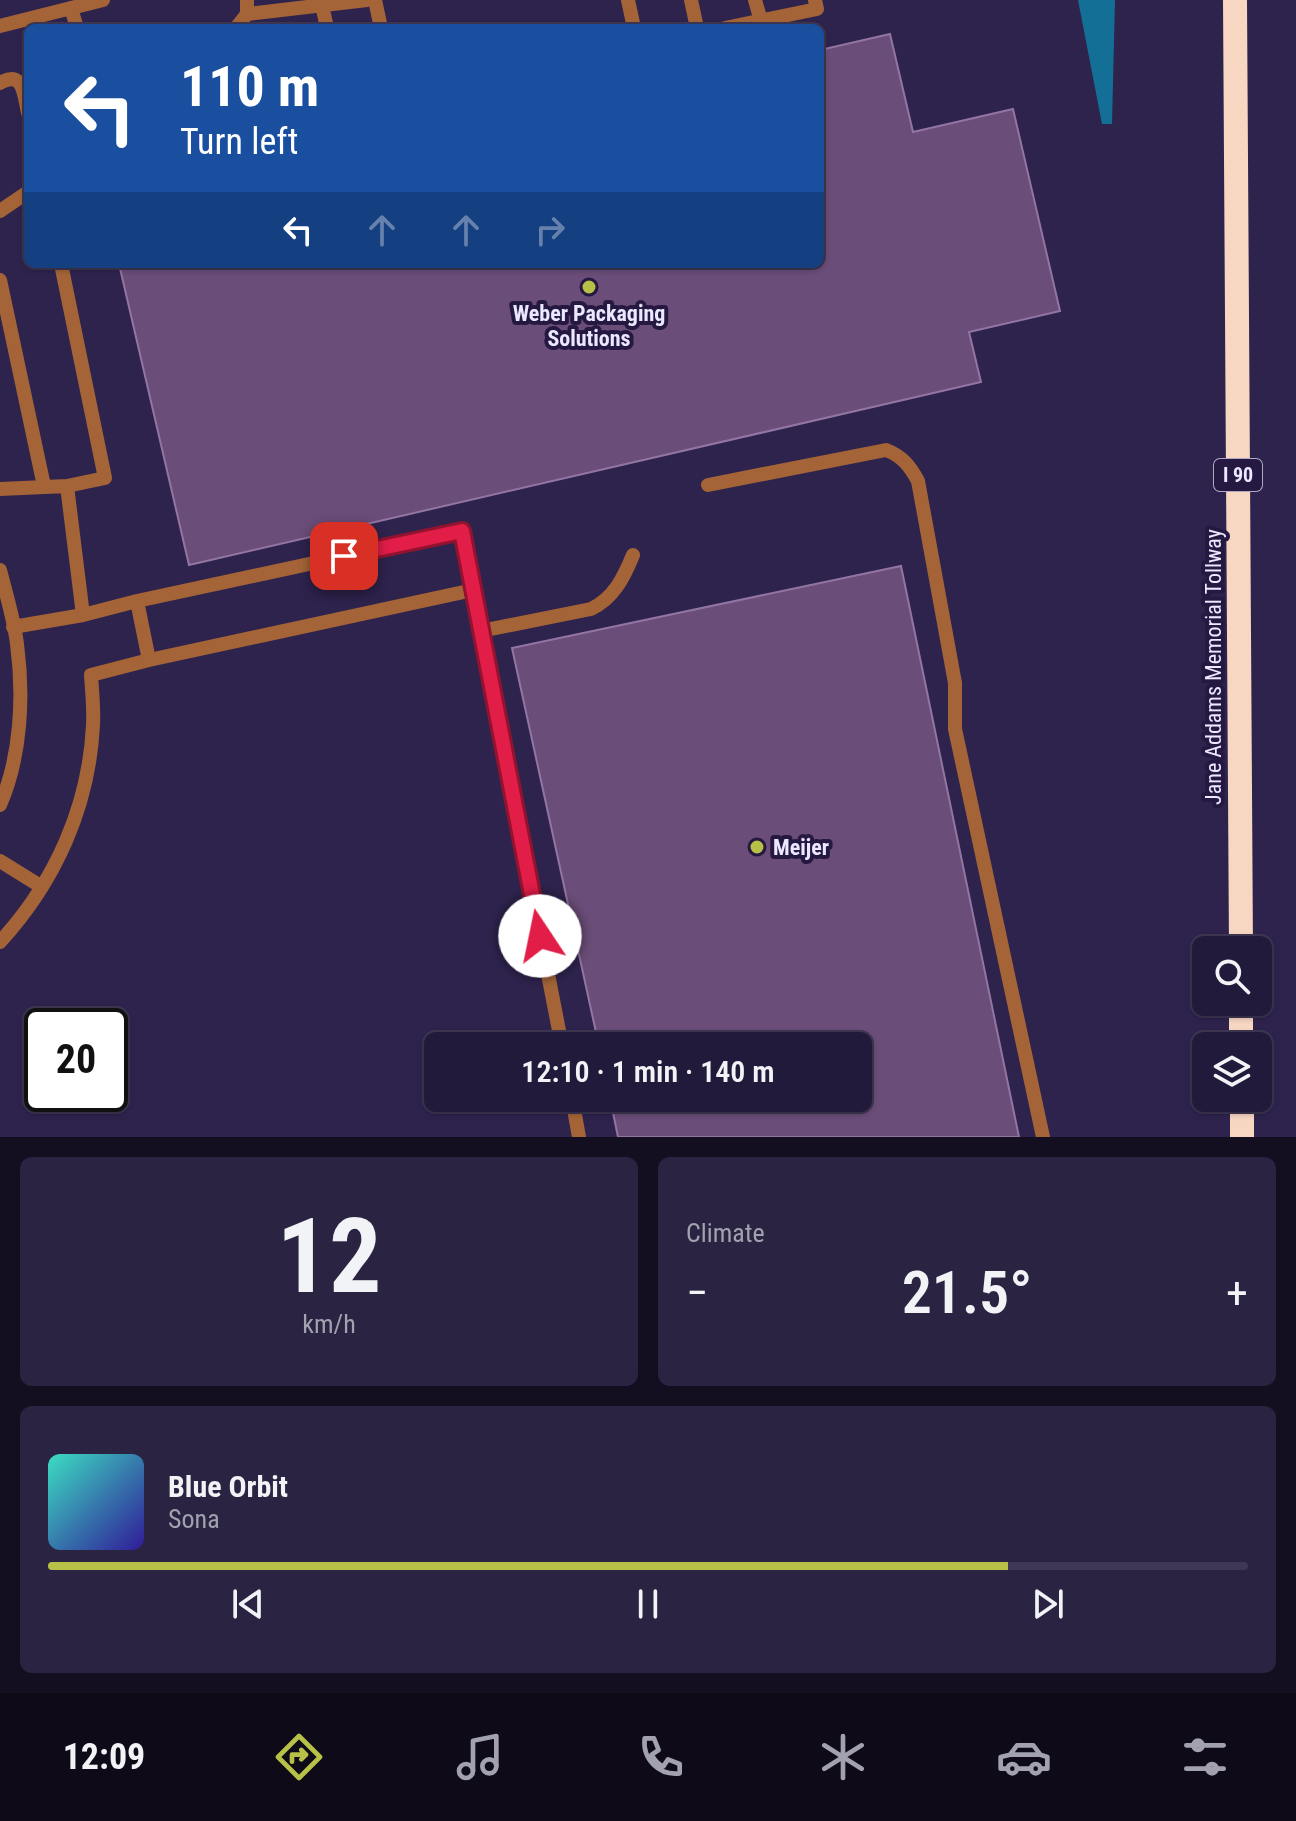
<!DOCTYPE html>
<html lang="en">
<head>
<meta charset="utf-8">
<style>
  :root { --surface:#221a3a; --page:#2a2342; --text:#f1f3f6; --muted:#a2a1af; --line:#3f3854; --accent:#b7c148 }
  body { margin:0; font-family:"Roboto Condensed",sans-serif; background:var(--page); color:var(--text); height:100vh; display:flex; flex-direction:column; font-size:30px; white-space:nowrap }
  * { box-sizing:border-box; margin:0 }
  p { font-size:26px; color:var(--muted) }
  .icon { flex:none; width:44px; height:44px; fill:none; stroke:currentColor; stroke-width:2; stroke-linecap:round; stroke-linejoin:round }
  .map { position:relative; height:1137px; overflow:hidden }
  .details { display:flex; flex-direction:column; gap:20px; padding:20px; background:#130e20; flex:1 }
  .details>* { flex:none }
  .banner { position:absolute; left:24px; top:24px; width:800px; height:244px; border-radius:12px; box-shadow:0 2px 6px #0004,0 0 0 2px var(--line); background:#1a4fa0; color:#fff; overflow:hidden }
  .fabs { position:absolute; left:1192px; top:936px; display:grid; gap:16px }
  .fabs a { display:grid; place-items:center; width:80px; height:80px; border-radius:12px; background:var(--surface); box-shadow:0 2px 6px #0004,0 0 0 2px var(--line); font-size:40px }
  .speed { position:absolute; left:24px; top:1008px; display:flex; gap:16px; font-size:40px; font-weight:700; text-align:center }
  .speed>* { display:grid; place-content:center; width:104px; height:104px; border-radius:50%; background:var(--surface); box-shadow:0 2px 6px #0004,0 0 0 2px var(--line); line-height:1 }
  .speed .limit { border:4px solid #111; border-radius:12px; background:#fff; color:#111 }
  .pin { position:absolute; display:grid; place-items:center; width:68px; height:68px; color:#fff; margin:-34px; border-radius:16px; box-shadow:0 4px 12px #0006 }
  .me { position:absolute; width:88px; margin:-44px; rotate:349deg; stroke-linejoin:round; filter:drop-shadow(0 0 6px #0008) }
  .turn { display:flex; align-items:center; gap:28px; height:168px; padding:0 24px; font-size:36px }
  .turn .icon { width:104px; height:104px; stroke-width:2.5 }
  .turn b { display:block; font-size:56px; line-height:68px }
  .lanes { display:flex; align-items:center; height:76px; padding:0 24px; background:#0003; justify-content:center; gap:40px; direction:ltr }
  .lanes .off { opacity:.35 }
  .big { font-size:60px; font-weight:600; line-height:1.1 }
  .details .tile { flex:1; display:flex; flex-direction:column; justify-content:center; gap:12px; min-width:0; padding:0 28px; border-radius:12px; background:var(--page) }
  .details .dial { align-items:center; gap:0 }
  .dial b { font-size:104px; line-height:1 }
  .song { display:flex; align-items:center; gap:24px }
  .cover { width:96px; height:96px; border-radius:12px; background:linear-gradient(135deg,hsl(170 70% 55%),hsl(250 70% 35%)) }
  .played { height:8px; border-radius:4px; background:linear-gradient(90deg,var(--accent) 80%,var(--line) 80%) }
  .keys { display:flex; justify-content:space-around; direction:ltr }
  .heat { display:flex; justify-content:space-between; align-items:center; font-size:44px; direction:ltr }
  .details .tiles { flex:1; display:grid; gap:20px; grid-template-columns:1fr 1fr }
  .tile:last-child { grid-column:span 2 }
  .trip { position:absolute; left:424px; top:1032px; width:448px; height:80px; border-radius:12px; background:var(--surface); box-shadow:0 2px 6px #0004,0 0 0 2px var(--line); font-weight:600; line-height:80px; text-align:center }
  .tab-bar { display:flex; height:128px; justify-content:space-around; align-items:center; background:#0e0a17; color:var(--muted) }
  .tab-bar .icon { width:56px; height:56px }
  .tab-bar .selected { color:var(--accent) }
  .tab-bar b { font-size:36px; color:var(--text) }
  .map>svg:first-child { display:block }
</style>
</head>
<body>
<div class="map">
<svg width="1296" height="1137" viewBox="0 0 1296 1137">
  <rect width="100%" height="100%" fill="#2e234d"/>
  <!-- water -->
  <path fill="#136f96" d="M1078,0H1115L1112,124H1102Z"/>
  <!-- building -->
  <path fill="#6a4d78" stroke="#9375a3" stroke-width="2" d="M890,34L913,132L1013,109L1060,311L969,332L981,382L189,565L119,264H820V50Z
    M901,566L1019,1137H618L610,1098H858V1046H599L512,648Z"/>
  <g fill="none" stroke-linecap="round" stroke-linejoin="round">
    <!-- lane -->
    <path stroke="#a46437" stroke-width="14" d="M375,0L381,28
      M628,0L634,28
      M691,0L697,28
      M755,0L761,21
      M322,5L327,28
      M71,8L77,28
      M247,14L367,0
      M0,26L103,0
      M236,28L247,14V0
      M725,28L817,9L815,0
      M0,83C24,69 24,96 28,113
      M0,211L28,192
      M0,280L44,486
      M708,485L886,450C902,456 910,466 918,481L955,683V729L1043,1137
      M67,486L83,615
      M0,489L67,486L105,478L61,264
      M0,570C6,594 14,619 17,644C24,696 21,757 0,805
      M137,601L149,660
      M13,627L83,615L137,601L462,531L562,1046
      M481,631L591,609C614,598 624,577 633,555
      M0,861L42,887
      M0,942C55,882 89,807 93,725C94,708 92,691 91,675L149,660L473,590
      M572,1098L579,1137"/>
    <!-- highway -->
    <path stroke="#f7d7c2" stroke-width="24" d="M1235,0L1241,950
      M1241,1002V1046
      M1242,1098V1137"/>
  </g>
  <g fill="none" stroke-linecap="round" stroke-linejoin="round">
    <defs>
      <path id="route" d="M344,556L462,531L540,936"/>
    </defs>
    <!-- route casing -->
    <use href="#route" stroke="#92132f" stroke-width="20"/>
    <!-- route -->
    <use href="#route" stroke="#e11d48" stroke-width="14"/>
  </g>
  <!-- markers -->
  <g fill="#b7c148" stroke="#251942" stroke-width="3">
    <circle cx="589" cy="287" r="8"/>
    <circle cx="757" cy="847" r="8"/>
  </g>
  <g text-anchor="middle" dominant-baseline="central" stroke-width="8" stroke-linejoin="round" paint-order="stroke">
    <!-- shield labels -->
    <rect fill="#251942" stroke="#b0aac6" stroke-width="2" x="1214" y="459" width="48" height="32" rx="6"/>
    <g font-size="20" font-weight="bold" fill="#ece8ff">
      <text x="1238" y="475">I 90</text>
    </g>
    <!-- poi labels -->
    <g font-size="22" font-weight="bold" fill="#ece8ff" stroke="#251942">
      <text x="589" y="313">Weber Packaging<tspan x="589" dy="25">Solutions</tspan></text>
      <text x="773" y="847" text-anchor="start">Meijer</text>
    </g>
    <!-- street labels -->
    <g font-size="22" fill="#ece8ff" stroke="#251942">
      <text transform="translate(1213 667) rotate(-90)">Jane Addams Memorial Tollway</text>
    </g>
  </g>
</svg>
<div class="fabs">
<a><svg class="icon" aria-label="search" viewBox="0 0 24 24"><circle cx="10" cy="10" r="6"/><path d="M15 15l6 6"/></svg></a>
<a><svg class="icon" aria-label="layers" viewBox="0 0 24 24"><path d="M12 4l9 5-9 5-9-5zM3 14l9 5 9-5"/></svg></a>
</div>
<div class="speed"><div class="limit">20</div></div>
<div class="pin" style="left:344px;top:556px;background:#d93025"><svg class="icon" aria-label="arrive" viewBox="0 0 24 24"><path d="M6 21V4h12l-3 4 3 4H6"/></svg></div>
<svg class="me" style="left:540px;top:936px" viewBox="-20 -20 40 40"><circle r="19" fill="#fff"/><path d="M0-13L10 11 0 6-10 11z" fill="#e11d48"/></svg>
<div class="trip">12:10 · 1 min · 140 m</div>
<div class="banner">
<div class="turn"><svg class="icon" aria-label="left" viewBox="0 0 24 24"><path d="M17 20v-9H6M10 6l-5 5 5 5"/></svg><div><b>110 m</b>Turn left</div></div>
<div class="lanes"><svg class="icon" aria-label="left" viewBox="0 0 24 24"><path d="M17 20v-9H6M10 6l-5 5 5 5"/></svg><svg class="icon off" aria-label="ahead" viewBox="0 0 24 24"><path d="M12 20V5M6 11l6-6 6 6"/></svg><svg class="icon off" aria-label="ahead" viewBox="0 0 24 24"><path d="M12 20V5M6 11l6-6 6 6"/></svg><svg class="icon off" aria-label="right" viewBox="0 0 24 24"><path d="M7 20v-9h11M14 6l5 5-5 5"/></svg></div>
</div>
</div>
<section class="details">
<div class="tiles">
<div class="tile dial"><b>12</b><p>km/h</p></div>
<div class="tile"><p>Climate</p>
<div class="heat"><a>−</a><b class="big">21.5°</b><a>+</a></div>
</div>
<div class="tile">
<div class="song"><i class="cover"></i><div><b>Blue Orbit</b><p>Sona</p></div></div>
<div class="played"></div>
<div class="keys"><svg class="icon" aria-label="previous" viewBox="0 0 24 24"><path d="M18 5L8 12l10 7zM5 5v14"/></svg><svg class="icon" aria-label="pause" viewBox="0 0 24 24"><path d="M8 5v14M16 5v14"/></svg><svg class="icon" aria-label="next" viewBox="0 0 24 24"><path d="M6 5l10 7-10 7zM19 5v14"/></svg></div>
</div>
</div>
</section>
<nav class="tab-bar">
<b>12:09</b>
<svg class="icon selected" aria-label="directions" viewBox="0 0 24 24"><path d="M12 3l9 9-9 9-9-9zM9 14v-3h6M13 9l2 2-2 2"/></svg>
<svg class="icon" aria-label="music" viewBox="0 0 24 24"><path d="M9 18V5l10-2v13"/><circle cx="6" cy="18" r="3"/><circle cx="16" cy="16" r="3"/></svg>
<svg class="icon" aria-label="phone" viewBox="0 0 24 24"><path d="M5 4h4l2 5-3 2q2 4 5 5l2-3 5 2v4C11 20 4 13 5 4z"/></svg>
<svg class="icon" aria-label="climate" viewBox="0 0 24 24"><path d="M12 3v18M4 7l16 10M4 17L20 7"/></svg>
<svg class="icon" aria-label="car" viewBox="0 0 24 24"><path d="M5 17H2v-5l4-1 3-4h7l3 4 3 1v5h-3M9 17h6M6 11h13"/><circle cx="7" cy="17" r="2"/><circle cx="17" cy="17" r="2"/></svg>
<svg class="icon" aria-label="filters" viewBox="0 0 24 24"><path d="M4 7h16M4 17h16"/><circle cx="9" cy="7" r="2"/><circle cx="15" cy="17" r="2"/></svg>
</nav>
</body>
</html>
